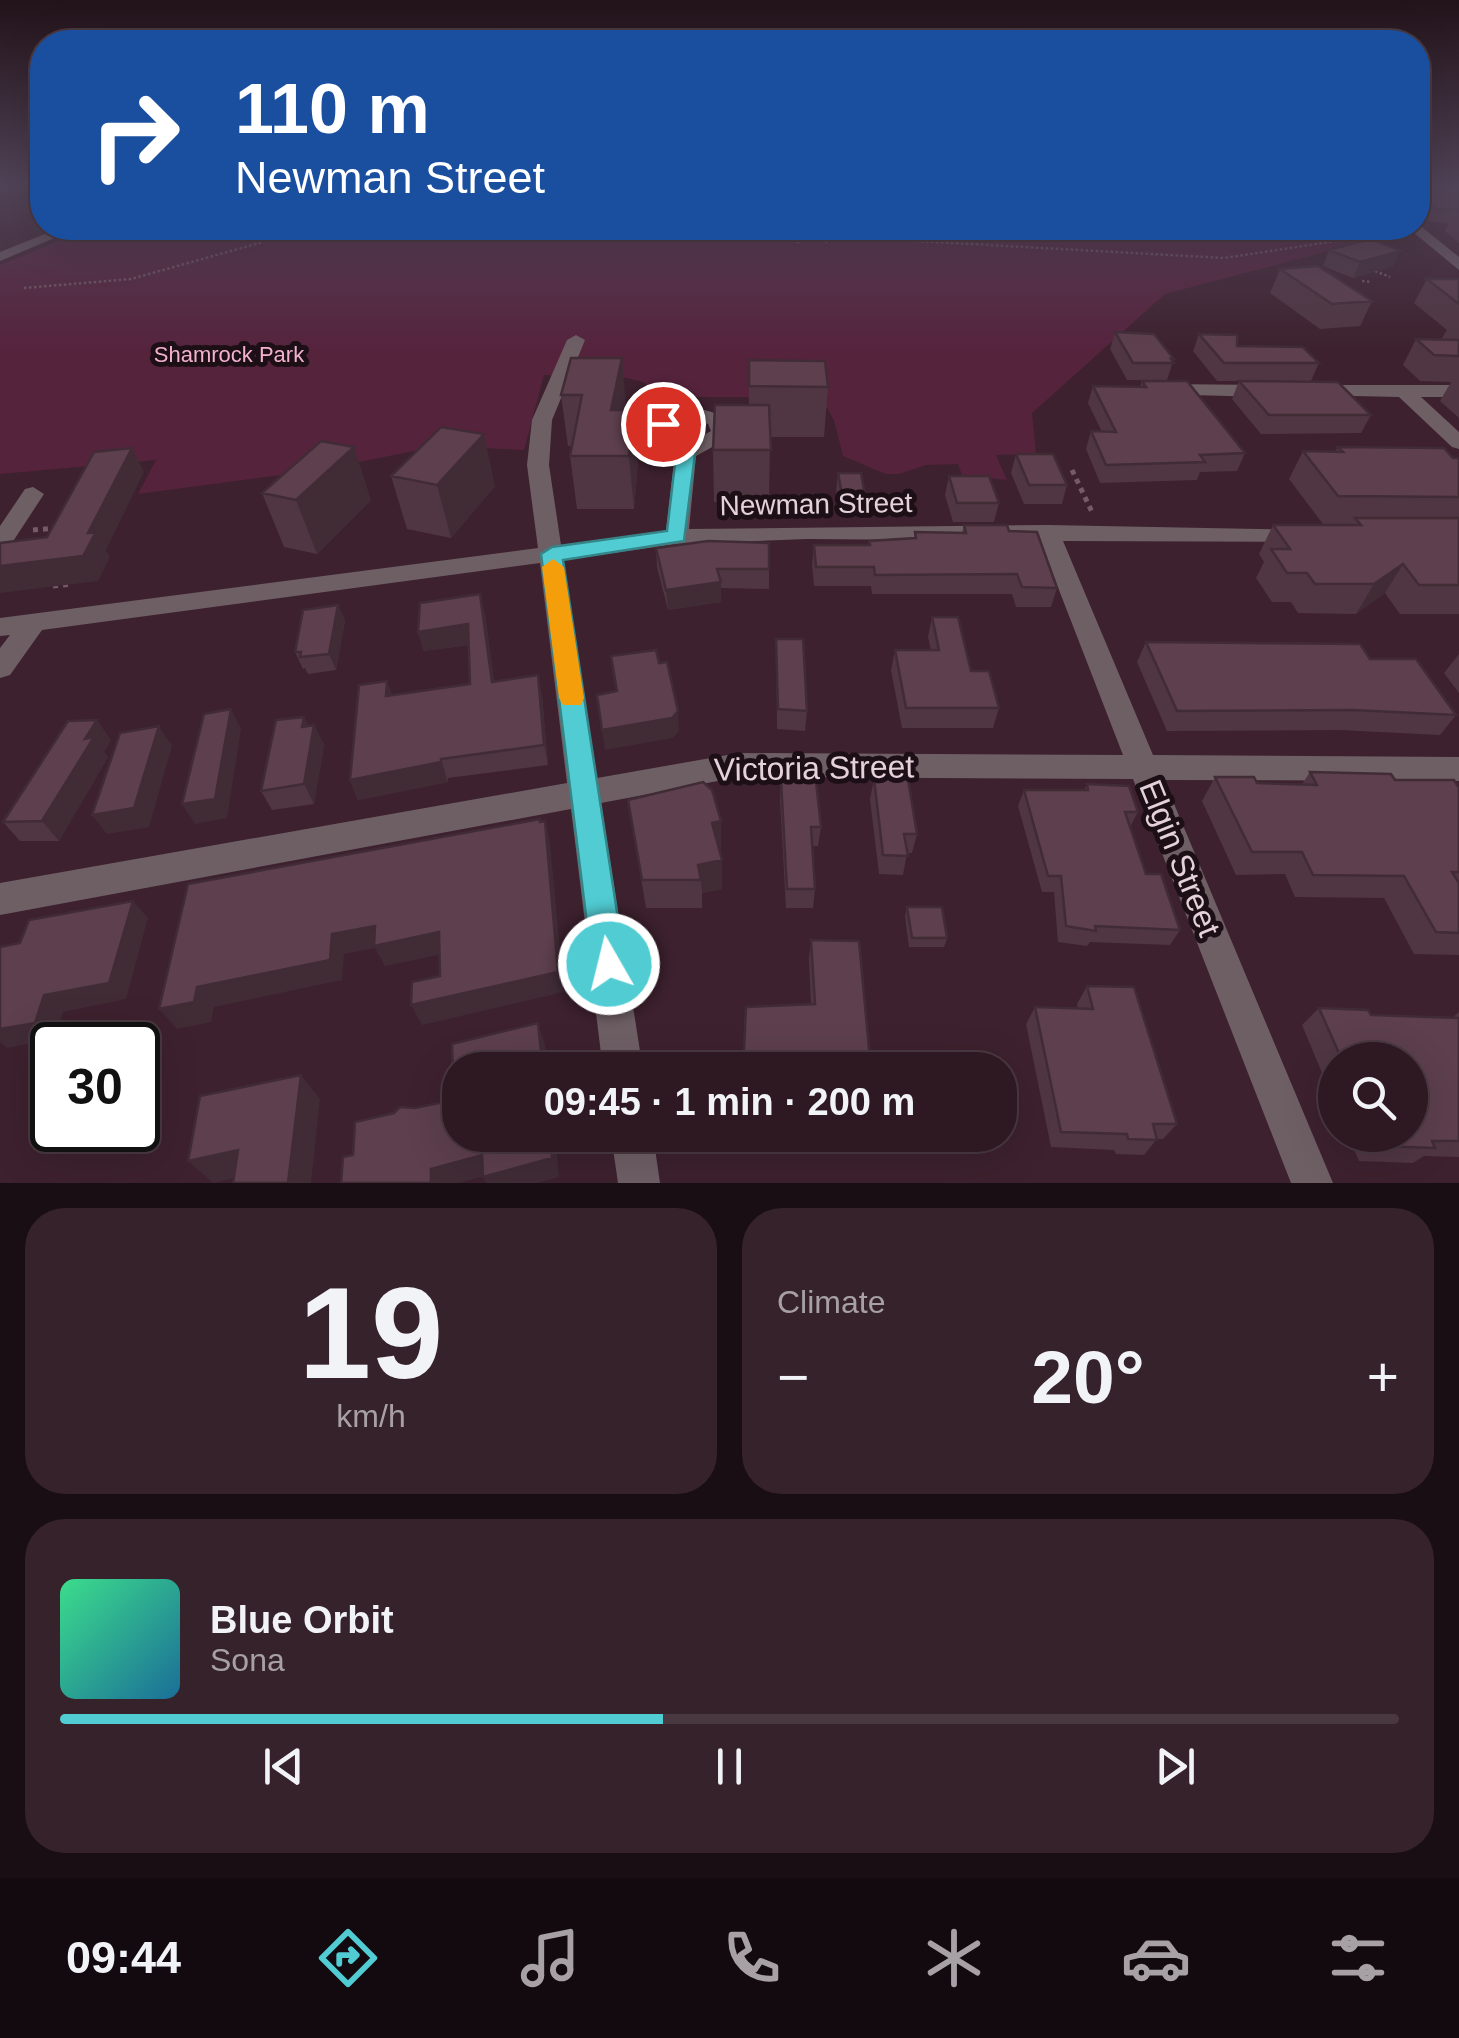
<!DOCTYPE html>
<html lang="en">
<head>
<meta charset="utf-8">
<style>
  :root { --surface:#2e1922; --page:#36222a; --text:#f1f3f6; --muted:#a7a0a5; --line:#493840; --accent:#51ccd3 }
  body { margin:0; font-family:Arial,sans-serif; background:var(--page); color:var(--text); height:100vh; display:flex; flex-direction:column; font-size:38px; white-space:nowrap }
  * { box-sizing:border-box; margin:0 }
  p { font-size:32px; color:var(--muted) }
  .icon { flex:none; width:55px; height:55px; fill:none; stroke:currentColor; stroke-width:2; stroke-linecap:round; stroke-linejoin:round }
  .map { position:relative; height:1183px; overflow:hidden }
  .panel { display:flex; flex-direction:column; gap:25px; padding:25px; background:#190e13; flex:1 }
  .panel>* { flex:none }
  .top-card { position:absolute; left:30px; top:30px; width:1400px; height:210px; border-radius:40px; box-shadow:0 10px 40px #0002,0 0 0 2px var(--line); background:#1a4fa0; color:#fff; overflow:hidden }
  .fabs { position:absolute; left:1318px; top:1042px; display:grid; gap:20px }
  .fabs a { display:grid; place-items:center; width:110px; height:110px; border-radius:50%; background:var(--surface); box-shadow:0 10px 40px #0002,0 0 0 2px var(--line); font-size:50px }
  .speed { position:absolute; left:30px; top:1022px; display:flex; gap:20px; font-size:50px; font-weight:700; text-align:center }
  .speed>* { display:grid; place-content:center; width:130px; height:130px; border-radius:50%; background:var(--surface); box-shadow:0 10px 40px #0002,0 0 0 2px var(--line); line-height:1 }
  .speed .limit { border:5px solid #111; border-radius:15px; background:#fff; color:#111 }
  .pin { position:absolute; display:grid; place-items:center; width:85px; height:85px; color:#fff; margin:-42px; border:5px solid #fff; border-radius:50%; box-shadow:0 2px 10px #0007 }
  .me { position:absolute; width:110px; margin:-55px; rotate:352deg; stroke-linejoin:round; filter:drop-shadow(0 0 8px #0008) }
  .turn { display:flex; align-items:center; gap:35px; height:210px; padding:0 40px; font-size:45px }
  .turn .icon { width:130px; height:130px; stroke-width:2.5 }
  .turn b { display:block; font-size:70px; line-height:85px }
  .big { font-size:75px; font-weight:800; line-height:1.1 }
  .panel .tile { flex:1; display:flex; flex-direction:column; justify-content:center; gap:15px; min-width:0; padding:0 35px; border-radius:40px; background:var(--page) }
  .panel .dial { align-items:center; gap:0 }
  .dial b { font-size:130px; line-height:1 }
  .song { display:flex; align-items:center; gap:30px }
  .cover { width:120px; height:120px; border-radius:15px; background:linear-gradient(135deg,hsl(150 70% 55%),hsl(200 70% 35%)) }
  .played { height:10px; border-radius:5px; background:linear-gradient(90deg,var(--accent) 45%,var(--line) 45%) }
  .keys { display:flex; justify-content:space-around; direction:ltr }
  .heat { display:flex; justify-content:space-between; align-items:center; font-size:55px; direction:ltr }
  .panel .tiles { flex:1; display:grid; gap:25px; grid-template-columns:1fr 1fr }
  .tile:last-child { grid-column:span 2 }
  .trip { position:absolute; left:442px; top:1052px; width:575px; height:100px; border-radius:40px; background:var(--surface); box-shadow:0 10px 40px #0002,0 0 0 2px var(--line); font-weight:800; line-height:100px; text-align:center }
  .tabs { display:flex; height:160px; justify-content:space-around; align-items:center; background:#120a0e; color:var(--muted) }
  .tabs .icon { width:70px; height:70px }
  .tabs .on { color:var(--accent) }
  .tabs b { font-size:45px; color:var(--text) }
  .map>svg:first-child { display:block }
</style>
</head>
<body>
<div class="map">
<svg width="1459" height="1183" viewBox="0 0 1459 1183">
  <rect width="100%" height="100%" fill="#3d212e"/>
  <!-- green -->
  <path fill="#56233d" d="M91,228H1415L1421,233L1401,232L1165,294L1032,413L1036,454L996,455L1007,480L962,475L958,464L926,465L899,474H886L843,456L834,420L827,408L746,397H662L643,382L627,378L544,375L524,450L439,446L319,470L138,494L156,460L0,474V265Z"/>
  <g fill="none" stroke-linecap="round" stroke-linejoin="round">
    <!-- path-far1 -->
    <path stroke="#745b66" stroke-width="2.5" stroke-dasharray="2.5 2.5" stroke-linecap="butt" d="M782,228L799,243
      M981,228H996
      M861,238L1224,258L1395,232
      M884,238L908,228
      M826,243L831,228
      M1375,271L1390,277
      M1362,281L1372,282
      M24,288L131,279L263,242"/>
    <!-- path -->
    <path stroke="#745b66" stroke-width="5" stroke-dasharray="5 5" stroke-linecap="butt" d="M1072,470L1092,512
      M33,530L57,528
      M53,586L72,584"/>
    <!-- minor -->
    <path fill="#6e5f65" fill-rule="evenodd" d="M1418,224L1459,257V270L1408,228Z
      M60,228H78L0,261V252Z
      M576,335L585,340L552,420L549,465L561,545L666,531L675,455L656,439L653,424C672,404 700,405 724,417L731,431L725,440L696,456L689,529L1048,525L1312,530L1316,535L1312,540L1304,542L1063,541L1153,755L1459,757V781L1164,780L1333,1183H1291L1133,779L739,777L601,803L643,1070H603L571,809L0,915V883L567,783L540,563L42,630L10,675L0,678V648L10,635L0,636V618L538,548L527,465L532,420L567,340ZM689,419L708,424L711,431L687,444L673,433V426ZM807,539L1040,541L1123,755L739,753L597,778L563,560L677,544Z
      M1161,384L1266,385L1275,391L1266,397L1154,394L1152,390Z
      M1316,385H1459V397H1421L1459,432V449L1452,447L1399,397L1309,395V387Z
      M33,487L44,494L8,549L0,551V526L25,489Z
      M611,1135H653L660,1183H618Z"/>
  </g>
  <!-- wall -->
  <path fill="#503642" d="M1418,185H1459V243L1445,231L1449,223L1431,222L1423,216H1418Z
    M1329,250L1393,266L1353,278L1323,266Z
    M1280,269L1372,301L1360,326L1320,329L1270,293Z
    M1427,279H1459V418L1440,401L1451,382L1420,381L1403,365L1416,339L1441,340L1447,330L1414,303Z
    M1115,332L1174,359L1167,380H1127L1110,349Z
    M1199,334L1237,346L1319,363L1311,381H1217L1193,351Z
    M571,358L626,407L638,461L634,509H577L570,456L572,446H568L561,395Z
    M749,360L828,387L824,437H770L769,502H714L713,450L749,405Z
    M1142,381L1245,453L1237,471L1200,472L1197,480L1100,483L1086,449L1091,431L1102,432L1088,403L1093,386L1140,387Z
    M1239,381L1371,415L1361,433L1261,434L1232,399Z
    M1338,447L1459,458V614H1400L1385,593L1356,614L1298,613L1291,602H1272L1256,578L1264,562L1259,554L1273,525H1351L1323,524L1289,479L1303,451L1335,452Z
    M1016,454L1067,485L1062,504H1024L1011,473Z
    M838,473L865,495L863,515H840L836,492Z
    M391,476L495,486L451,538L407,529Z
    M949,476L999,503L994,522H953L945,495Z
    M262,493L371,500L317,554L284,547Z
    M964,525L1009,531L1057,588L1051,607H1016L1012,594H872L871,586H814L812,565L814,545H868L869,541L914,539L915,532L962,533Z
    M656,548L769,569V589L721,588V602L668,610L657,567Z
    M338,605L345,621L336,670L308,674L305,668L303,669L295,652Z
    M485,614L494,682L542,695L548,765L448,778V782L358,800L350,780L392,695L470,684L469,645L424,651L418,632Z
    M932,617L999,708L993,728H902L891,670L895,650H931L928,637Z
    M776,639L807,711L805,731L777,729Z
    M1146,642L1370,659L1456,715L1440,735L1340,730L1167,731L1137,662Z
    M1459,654V693L1444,673Z
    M314,725L324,745L314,804L272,810L261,791L308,726Z
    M111,740L104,752L108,757L59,841H20L3,822Z
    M1310,772L1459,788V955L1414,954L1384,898L1295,897L1285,874L1236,875L1202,801L1215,777L1257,783L1302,784Z
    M874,779L917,834L912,853H907L903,875L879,874L870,799Z
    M781,781L821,827L818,846H812L815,889L813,908H786L780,800Z
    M1087,784L1138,812L1130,827L1146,874L1180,930L1170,945L1090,942L1087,946L1058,942L1054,892H1042L1018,806L1024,790H1084Z
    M628,800L721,821V850H719L722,889L702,893V908H646Z
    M907,907L947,938L944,947H909L905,916Z
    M811,940L871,1070L811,1004L809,958Z
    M1087,986L1177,1124L1163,1139H1157L1144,1155L1116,1154L1114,1150L1051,1147L1026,1024L1035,1007L1078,1008L1077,1004Z
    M1319,1008L1371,1015L1453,1017L1459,1012V1157L1424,1156L1413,1163L1359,1161L1348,1135H1410V1060H1335V1104L1302,1025Z
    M741,1135H873L871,1140L741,1137Z"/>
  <!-- shaded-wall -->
  <path fill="#412c36" d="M1401,251L1393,266L1353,278L1360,262Z
    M622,358L626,407L617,456L611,410Z
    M634,410L638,461L634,509L629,456Z
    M484,434L495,486L451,538L437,485Z
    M354,447L371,500L317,554L296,500Z
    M132,448L144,472L106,550L110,557L98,581L0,593V566L88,533Z
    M1403,564L1385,593L1356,614L1374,584Z
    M721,582V602L668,610L666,590Z
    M480,594L485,614L497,702L492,682Z
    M338,605L345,621L336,670L329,654Z
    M468,624L473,644L424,651L418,632Z
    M538,675L542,695L548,765L544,745Z
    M387,681L394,700L386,696Z
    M231,709L241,729L227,818L195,824L182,804Z
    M678,711L679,731L673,738L605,750L602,730Z
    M304,717L313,735L314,725L324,745L314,804L304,784L302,727Z
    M97,720L111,740L104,752L108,757L59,841L42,821L85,739Z
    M159,726L172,746L149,827L107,834L92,815Z
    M441,759L448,782L358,800L350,780Z
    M545,821L550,843L564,992L422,1025L411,1005L558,972Z
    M721,821V850L713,852L712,823Z
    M722,860V889L702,893L701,880L698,865Z
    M133,901L148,918L126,999L63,1012L54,1039L7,1048L0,1042V1029Z
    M375,926L439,932L448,953L385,966L375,948L344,954L342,980L214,1007L211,1022L177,1029L159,1009L197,987L332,934Z
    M538,1023L545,1045L548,1070H543Z
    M301,1075L320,1099L311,1183H288Z
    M550,1135H555L559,1177L537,1183H486L483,1177Z
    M238,1150L261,1172L213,1183L188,1161Z
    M482,1155L492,1174L459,1183H431V1169Z"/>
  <!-- building -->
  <path fill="#5d3f4d" stroke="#412c36" stroke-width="2.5" d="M1418,185H1459V210L1437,209L1429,203H1418Z
    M1370,239L1401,251L1360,262L1329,250Z
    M1318,266L1372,301L1332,304L1280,269Z
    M1427,279H1459V304Z
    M1115,332L1154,334L1174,359H1171L1174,363H1133Z
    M1199,334L1237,335V346L1303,347L1319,363H1224Z
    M1416,339L1459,340V356L1434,355Z
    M571,358H622L611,410H634L629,456H570L582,395H561Z
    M749,360L825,361L828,387L749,386Z
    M1142,381H1187L1245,453L1200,455L1205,462L1106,465L1091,431L1116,432L1093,386L1146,387Z
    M1239,381L1338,382L1371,415H1269Z
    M715,405H769L771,450H713Z
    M441,427L484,434L437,485L391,476Z
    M321,441L354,447L296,500L262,493Z
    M1338,447L1444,448L1453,458H1459V497L1338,496L1303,451L1343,452Z
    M132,448L88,533L96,532L83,556L0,566V543L47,537L94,452Z
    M1016,454H1053L1067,485H1029Z
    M838,473H861L865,495H842Z
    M949,476H989L999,503H957Z
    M1355,518H1459V585H1419L1403,564L1374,584H1315L1307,573H1287L1271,549H1290L1273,525H1361Z
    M964,525H1007L1009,531L1037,532L1057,588L1022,587L1017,574L875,575L874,567H816L814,545H870L869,541L916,538L915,532L966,533Z
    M708,541L769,543V569H717L721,582L666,590L656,548Z
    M480,594L492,682L538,675L544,745L441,759V762L350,780L359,685L387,681L386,696L470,684L468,624L418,632L420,603Z
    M338,605L329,654L300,657L301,652H295L303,610Z
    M932,617H958L971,671H989L999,708H906L895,650H939Z
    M776,639H803L807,711L778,709Z
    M1146,642L1360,644L1370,659H1416L1456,715L1353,710L1177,711Z
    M656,650L659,663L667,662L678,711L672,718L602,730L597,695L617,691L611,656Z
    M231,709L215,799L182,804L204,714Z
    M304,717L302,727L314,725L304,784L261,791L276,720Z
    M97,720L85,739L94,737L42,821L3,822L68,721Z
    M159,726L134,808L92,815L120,733Z
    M1310,772L1391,774L1395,780H1454L1459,788V872H1452L1459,883V933L1436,932L1404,876L1313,875L1302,852H1252L1215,777H1254L1257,783L1317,785Z
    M874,779H908L917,834H904L908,856L883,855Z
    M781,781H816L821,827H811L815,889H787Z
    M703,782L712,790L721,821L712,823L722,860L698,865L701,880H642L628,800Z
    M1087,784L1129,786L1138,812H1125L1146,874H1161L1180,930L1095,926L1096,931L1066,926L1061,876H1048L1024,790H1088Z
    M540,819V822L545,821L558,972L411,1005L412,982L440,976L439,932L374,946L375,926L332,934L330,960L197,987L194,1002L159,1009L188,884Z
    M133,901L109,983L44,995L35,1023L0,1029V947L20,943L29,920Z
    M907,907H942L947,938H912Z
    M811,940L859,941L871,1070H743L746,1007L815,1004Z
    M1087,986L1134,987L1177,1124H1153L1157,1140L1128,1139L1127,1134L1061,1132L1035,1007L1093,1009Z
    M1319,1008L1368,1010L1371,1015L1459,1018V1141H1432L1435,1148L1380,1146L1375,1135H1410V1060H1342Z
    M538,1023L543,1070H460V1135H550L552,1158L483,1177L482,1155L431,1169V1183H341L343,1157L353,1155L355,1122L394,1113L400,1107L415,1108L454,1100L452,1044Z
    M301,1075L288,1183H233L238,1150L188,1161L200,1096Z"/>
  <!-- sky -->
  <linearGradient id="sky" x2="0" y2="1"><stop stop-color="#221219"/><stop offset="0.53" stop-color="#514357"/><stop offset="1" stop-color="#514357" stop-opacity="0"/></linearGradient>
  <rect width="1459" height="350" fill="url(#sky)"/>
  <!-- route -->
  <path fill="#51ccd3" stroke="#358589" stroke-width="2.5" d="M663,419L669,420L672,433L695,454L684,541L563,560L625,964L620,975L609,980L597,975L592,964L541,554L552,547L667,531L676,455L654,435V424Z"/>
  <!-- slow -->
  <path fill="#f59e0b" d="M553,559L564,567L584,698L581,705H563L559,698L542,567Z"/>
  <g text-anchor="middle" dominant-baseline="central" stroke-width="10" stroke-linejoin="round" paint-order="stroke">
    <!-- far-park labels -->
    <g font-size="22" fill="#f3b1ce" stroke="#1c0f15">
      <text x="229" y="354">Shamrock Park</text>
    </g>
    <!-- street labels -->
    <g font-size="28" fill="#e4d1d9" stroke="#1c0f15">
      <text transform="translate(816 504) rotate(-1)">Newman Street</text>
    </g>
    <!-- near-street labels -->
    <g font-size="32" fill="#e4d1d9" stroke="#1c0f15">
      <text transform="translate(814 768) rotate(-1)">Victoria Street</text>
      <text transform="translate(1180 858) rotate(68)">Elgin Street</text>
    </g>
  </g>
</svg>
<div class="fabs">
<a><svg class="icon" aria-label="search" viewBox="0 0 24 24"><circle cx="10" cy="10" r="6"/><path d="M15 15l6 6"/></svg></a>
</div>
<div class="speed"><div class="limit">30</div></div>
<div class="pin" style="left:663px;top:424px;background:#d93025"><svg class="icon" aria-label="arrive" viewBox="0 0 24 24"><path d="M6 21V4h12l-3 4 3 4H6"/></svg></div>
<svg class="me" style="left:609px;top:964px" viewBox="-20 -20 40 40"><circle r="17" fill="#51ccd3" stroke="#fff" stroke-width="3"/><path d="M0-11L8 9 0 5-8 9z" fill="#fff"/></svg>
<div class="trip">09:45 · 1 min · 200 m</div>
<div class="top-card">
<div class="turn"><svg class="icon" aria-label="right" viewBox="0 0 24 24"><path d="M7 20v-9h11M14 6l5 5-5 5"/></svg><div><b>110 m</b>Newman Street</div></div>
</div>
</div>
<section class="panel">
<div class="tiles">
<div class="tile dial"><b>19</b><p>km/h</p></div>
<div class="tile"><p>Climate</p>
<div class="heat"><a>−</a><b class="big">20°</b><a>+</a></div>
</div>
<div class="tile">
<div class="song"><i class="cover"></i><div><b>Blue Orbit</b><p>Sona</p></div></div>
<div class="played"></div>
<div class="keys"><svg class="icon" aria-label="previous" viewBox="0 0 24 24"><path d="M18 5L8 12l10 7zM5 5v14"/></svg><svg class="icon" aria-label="pause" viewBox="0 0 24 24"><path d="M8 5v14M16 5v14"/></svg><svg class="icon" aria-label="next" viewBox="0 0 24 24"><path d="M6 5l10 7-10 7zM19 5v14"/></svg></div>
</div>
</div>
</section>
<nav class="tabs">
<b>09:44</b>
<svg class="icon on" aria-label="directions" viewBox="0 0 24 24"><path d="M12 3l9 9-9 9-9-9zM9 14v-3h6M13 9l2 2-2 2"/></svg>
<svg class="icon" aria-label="music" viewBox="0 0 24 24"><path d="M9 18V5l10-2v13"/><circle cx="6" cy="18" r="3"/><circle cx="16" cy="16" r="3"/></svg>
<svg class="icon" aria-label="phone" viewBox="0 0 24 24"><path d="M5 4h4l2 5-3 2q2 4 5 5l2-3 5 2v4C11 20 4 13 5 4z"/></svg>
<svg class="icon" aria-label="climate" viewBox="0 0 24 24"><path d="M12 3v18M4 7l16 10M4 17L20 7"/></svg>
<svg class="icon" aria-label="car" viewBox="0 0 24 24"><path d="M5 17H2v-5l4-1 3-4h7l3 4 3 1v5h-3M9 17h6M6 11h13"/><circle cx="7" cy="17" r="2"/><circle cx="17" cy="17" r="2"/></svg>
<svg class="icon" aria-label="filters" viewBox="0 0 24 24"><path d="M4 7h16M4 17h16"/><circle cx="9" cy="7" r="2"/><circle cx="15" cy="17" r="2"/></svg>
</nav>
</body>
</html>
